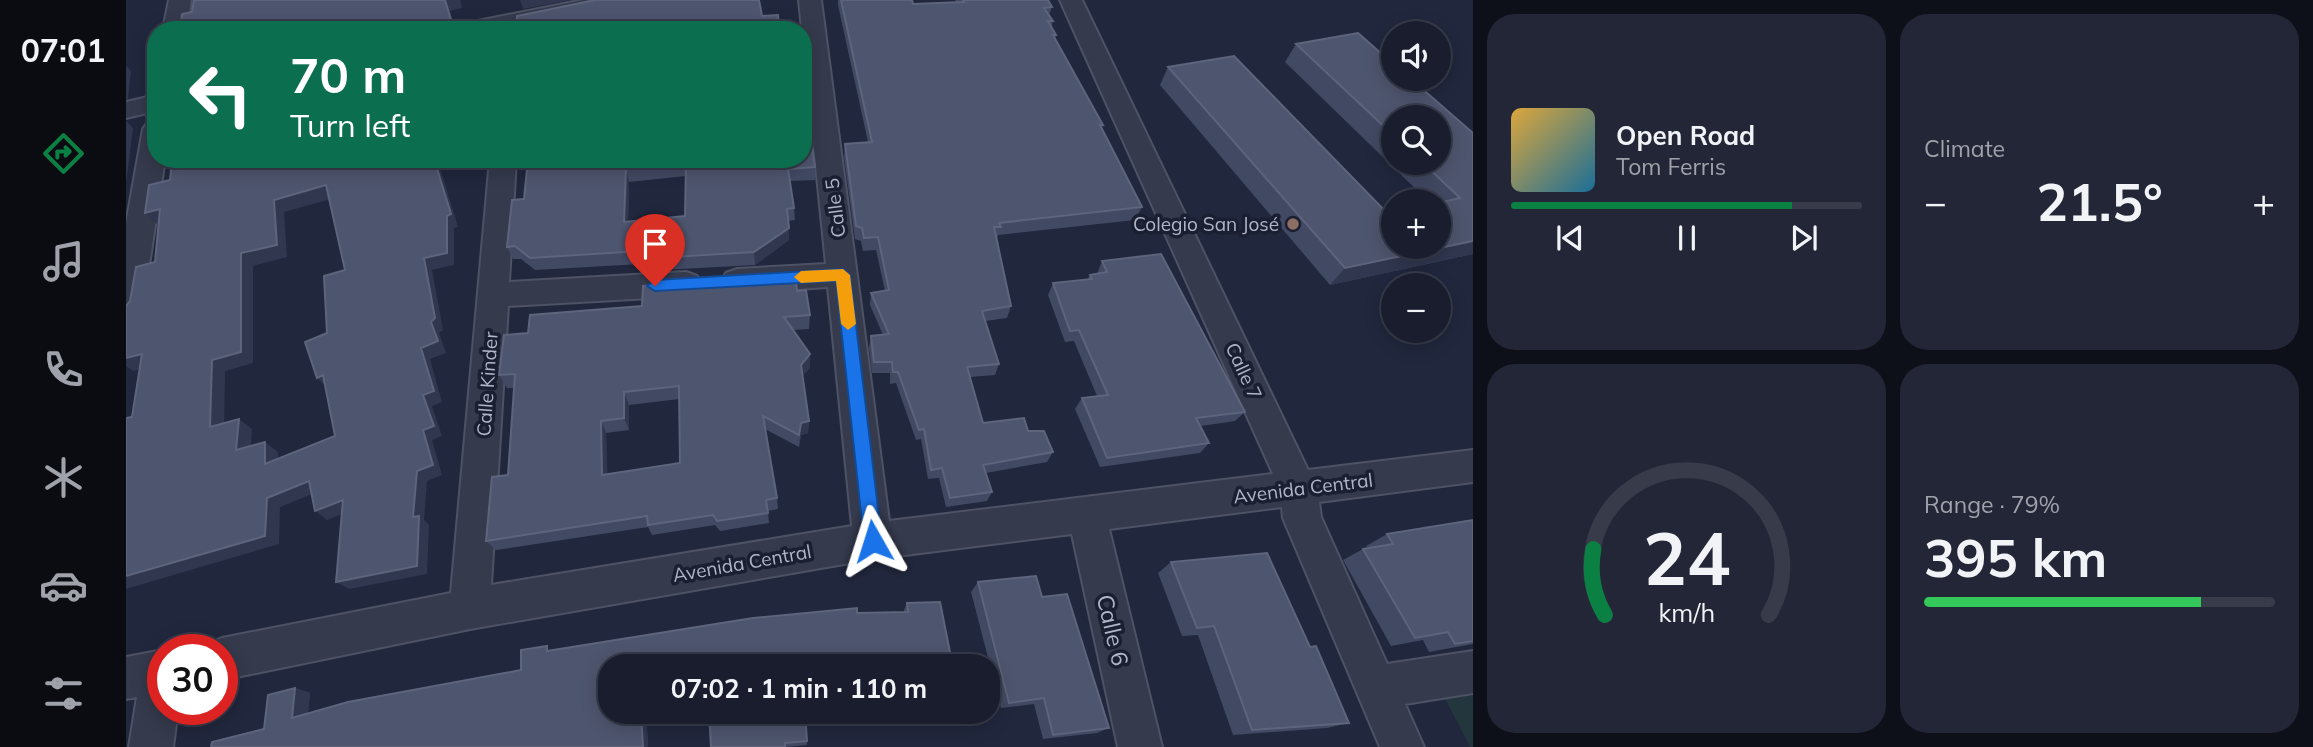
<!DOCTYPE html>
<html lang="en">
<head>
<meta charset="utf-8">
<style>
  :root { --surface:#191d2e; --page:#222636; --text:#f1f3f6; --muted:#9fa2aa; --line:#373b4a; --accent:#0b8043 }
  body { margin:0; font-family:Mulish,sans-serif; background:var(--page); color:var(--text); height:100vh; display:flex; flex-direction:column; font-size:26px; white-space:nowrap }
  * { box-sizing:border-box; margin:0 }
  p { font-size:23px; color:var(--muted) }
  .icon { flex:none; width:38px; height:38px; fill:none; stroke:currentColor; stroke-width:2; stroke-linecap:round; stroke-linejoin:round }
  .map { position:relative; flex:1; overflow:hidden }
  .side { display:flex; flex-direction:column; gap:14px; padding:14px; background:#0e1019; width:840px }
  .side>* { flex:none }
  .guide { position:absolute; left:21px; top:21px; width:665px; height:147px; border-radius:28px; box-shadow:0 4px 18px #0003,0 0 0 2px var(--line); background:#0b6e4f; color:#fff; overflow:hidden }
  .tools { position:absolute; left:1255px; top:21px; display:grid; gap:14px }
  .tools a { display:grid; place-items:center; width:70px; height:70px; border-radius:50%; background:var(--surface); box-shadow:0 4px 18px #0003,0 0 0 2px var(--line); font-size:35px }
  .speed { position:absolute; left:21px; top:634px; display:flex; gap:14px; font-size:35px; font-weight:700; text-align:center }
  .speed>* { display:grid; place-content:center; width:91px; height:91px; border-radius:50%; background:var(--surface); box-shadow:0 4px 18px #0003,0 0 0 2px var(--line); line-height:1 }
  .speed .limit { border:10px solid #d22; background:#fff; color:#111 }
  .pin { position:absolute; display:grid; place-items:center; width:60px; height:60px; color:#fff; margin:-72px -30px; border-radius:50% 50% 50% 0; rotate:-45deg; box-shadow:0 0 7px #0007 }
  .pin .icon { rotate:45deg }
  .me { position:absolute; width:77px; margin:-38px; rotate:354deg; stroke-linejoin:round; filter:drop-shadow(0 0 5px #0008) }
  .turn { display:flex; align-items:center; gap:24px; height:147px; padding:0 28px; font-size:32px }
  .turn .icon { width:91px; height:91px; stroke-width:2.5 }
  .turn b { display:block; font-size:49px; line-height:60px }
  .big { font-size:52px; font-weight:700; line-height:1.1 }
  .side .widget { flex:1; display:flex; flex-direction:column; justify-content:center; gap:10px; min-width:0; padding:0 24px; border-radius:28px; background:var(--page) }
  .side .dial { align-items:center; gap:0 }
  .dial svg { height:182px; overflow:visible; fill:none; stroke:var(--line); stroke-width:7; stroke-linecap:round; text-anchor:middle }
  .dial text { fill:var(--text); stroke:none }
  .song { display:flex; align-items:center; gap:21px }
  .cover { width:84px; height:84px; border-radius:10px; background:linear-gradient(135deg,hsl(40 70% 55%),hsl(200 70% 35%)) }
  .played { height:7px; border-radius:4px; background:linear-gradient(90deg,var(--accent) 80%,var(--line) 80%) }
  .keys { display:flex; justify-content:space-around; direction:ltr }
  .heat { display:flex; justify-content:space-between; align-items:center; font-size:38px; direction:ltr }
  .charge { height:10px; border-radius:5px; background:linear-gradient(90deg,#34c759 79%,var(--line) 0) }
  .side .tiles { flex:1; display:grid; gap:14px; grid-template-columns:repeat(2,1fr) }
  .trip { position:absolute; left:472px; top:654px; width:402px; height:70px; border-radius:28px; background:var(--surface); box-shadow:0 4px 18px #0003,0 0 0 2px var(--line); font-weight:700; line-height:70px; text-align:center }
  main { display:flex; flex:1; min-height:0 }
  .dock { display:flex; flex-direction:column; width:126px; justify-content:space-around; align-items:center; background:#0a0c12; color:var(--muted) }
  .dock .icon { width:49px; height:49px }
  .dock .current { color:var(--accent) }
  .dock b { font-size:32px; color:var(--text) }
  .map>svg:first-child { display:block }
</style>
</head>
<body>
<main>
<nav class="dock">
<b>07:01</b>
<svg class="icon current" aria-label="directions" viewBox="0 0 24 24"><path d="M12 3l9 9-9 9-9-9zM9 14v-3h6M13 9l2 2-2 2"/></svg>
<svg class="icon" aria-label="music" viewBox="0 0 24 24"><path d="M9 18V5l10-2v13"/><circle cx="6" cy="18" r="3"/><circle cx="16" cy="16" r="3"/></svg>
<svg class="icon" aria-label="phone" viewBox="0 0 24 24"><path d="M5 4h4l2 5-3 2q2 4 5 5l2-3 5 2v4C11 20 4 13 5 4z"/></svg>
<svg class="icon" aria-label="climate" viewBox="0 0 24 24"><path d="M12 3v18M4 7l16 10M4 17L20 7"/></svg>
<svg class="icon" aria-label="car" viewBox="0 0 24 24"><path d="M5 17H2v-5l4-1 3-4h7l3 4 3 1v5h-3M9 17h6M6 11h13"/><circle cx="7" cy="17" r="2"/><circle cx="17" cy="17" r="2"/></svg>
<svg class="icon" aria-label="filters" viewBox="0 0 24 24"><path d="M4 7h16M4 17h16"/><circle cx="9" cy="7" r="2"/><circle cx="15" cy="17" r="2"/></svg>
</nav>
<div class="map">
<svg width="1347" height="747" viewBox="0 0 1347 747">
  <rect width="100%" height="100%" fill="#21273d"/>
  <!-- green -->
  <path fill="#23363e" d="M1347,678V747H1344L1311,683Z"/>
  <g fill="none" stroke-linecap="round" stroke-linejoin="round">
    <defs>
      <path id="minor" d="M43,0H65L61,30H37Z
        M457,0H501L498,5L490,7L377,30H331L334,25L342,23Z
        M673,0H695L763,521L1147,474L934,0H956L1182,470L1347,450V482L1193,502L1195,517L1261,664L1347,651V693L1279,704L1298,747H1254L1157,518L1156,507L983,529L1036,747H992L946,534L747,559L344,629L96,680V649H79L81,644L96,638L325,593L364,159H390L383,282L560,272L571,276L575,284L571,292L560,296L382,306L365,585L726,526L702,287L611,293L600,289L596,281L600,273L611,269L700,264Z
        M30,95V111L0,118V102Z
        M30,121V159H39L16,312L11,321L0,324V224L17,129L21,123Z
        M37,650V709H52L47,747H3L11,697L0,699V657Z"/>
    </defs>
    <!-- minor casing -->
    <use href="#minor" stroke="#4d5264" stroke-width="4"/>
    <!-- minor -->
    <use href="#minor" fill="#353a4d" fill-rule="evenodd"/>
  </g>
  <!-- wall -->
  <path fill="#424963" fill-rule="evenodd" d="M712,0H786L787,4L830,2L829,0H922L926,7L923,15L927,21L925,27L930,35L929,39L977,125L976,129L1016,207L1009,220L872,235L871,239L885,306L881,318L859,321L873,364L869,375L844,377L857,423L902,431L927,452L921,462L860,473L866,492L861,501L820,507L813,478L802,479L795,439L790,440L770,383L764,384V373H746L743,348L745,336L757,335L744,305L745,293L759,291L750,250L737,251L735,241L729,239L718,157L719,144L742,142L712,5Z
    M1170,44L1347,133V254L1204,285L1034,85L1042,67L1312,247V201H1302L1159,62ZM1267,117L1312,163H1267Z
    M402,159H677L689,167V180L664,181L668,208L669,220L662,221L663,240L629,265L517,271L515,264L409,270L395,259H387L381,247L398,199ZM560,176L559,216L502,222L503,182Z
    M976,261L1119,412L1109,421L1075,426L1083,443L1074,453L974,467L949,409L956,398L971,396L948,341L939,342L922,295L927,283L961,280L964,275L971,274Z
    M657,282L671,291L684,315L683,329L667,330L684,368L676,376L683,421L682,433L675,435L673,447L639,429L651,498L652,509L642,511L643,523L594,531L589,525L526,535L522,527L370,550L360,541L382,475L388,388H381L373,375L402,333L516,306ZM553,399L554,463L481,475L480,433L503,430V405Z
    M1347,520V644L1303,652L1297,640L1265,646L1217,560L1237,549L1242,548L1240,546L1261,534Z
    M1045,562L1184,647L1223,723L1201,728L1107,735L1072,635L1056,636L1032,573Z
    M852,582L916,597L983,728L971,733L917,739L908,704L875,708L845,592Z
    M781,603L827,667H485V712H520L522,747L138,729L169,688L184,693L182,713L395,670L427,650L731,613L778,612V610Z
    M583,712L681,741V745L659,747Z"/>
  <!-- shaded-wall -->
  <path fill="#30374f" d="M319,0H334L336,8L324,11L330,30H328Z
    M394,0H444L397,9Z
    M220,23L224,30H187Z
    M0,66L5,71L2,99L0,100Z
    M0,121L7,128L0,184Z
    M308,159H342L314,168L332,227L328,228V265L306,270L317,330L313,333L320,353L304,359L316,402L306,406L316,436L306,440L316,475L301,481L298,520L303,525L301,574L223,589L210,582L287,517L291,471L297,430V395L295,348L305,322L298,258Z
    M500,169L503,182L502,234L498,222Z
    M200,185L209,198L158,212L161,257L127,266V363L99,371L98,437L84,427L86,360L115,253L148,200Z
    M34,209L47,221L32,225L19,213Z
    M663,228V240L629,265L628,252Z
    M1347,241V254L1204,285L1219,268Z
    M16,354L31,365L7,371L0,366V358Z
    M684,354V368L675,378V365Z
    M197,375L202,388L191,378Z
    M498,392L503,405V430L498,418Z
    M113,419L126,429L124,460L110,450Z
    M475,421L480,433L482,487L476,475Z
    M683,421L682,433L675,435L673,447L675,423Z
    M139,442L152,452V473L139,464Z
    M183,481L196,490L154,507L153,544L0,589V576L141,498Z
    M217,500L229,509L201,520L189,511Z
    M169,688L184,693L181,722L166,718Z
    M515,712H520L522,747H517Z"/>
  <!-- building -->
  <path fill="#4e556e" stroke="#5d647c" stroke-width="2" fill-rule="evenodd" d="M68,0H319L328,30H222L220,23L187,30H54L56,14L66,12Z
    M469,0H633L636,16L652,15L653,30H390L391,16Z
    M715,0H786L787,4L838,2L837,0H922L926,7L918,8L927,21H922L930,35H927L977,125H974L1016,207L873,223L875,227H868L885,306L856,311L873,364L841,367L857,423L898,418L902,431H918L927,452L857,465L866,492L824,498L816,468L805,470L798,429L793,430L772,372H767L766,362H748L745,336L763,334L745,293L763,290L752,237L738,238L736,228L730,226L719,144L746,142Z
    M1232,33L1267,64V79H1285L1347,133V241L1219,268L1042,67L1108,56L1261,213L1267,212V247H1312V203L1334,198L1297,163H1312V117H1267V135L1170,44Z
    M677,134H684L689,167L662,169L668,208L661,209L663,228L628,252L514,259L515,251L404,258L389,246L381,247L386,200L398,199L402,159H677ZM560,163L559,216L498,222L500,169Z
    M46,159H308L325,214L321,216V253L298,258L309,318L305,322L312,341L295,348L308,391L297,395L308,426L297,430L307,465L291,471L287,517L293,516L291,566L210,582L217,500L189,511L183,481L141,498L139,536L0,576V418L6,417L16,354L0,358V306L4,301L10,267L29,262L34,209L19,213L23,185L44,180ZM200,185L219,270L198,276L201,333L179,342L191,378L197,375L209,436L139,464V442L110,450L113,419L84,427L86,360L115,352V253L151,245L148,200Z
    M1035,254L1119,412L1070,418L1083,443L981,458L956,398L982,395L953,330L944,331L927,283L966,279L964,275L981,272L976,261Z
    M656,278L657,282L670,281L671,291L680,290L684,315L658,317L684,354L675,365L683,421L675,423L673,435L637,416L651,498L640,500L642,513L591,521L587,515L522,525L521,516L360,541L366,477L382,475L389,374L373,375L378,335L402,333L404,315L516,306L517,286ZM553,386L554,463L476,475L475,421L498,418V392Z
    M1347,520V641L1329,644L1322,632L1289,638L1237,549L1267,544L1261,534Z
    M1141,553L1184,647L1190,646L1223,723L1126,730L1088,626L1071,628L1045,562Z
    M910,576L916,597L941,594L983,728L927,735L918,698L883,703L852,582Z
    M814,602L827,667H485V712H515L517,747H85L86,742L138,729L142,695L169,688L166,718L222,702L395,670V650L421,646V651L627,618L731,608V613L782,612L781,603Z
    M583,712H679L681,741L659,743V747H585Z"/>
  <!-- route -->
  <path fill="#1a73e8" stroke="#114b97" stroke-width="2" d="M717,269L724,275L756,541L754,547L747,550L741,547L738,541L710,281L529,291L521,286L529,280Z"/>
  <!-- slow -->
  <path fill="#f59e0b" d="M717,269L724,275L730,324L722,330L715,324L710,281L675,283L668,277L675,271Z"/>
  <!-- markers -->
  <circle fill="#8d6e63" stroke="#1a1f31" stroke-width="2.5" cx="1167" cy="224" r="7"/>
  <g text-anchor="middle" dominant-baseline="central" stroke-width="7" stroke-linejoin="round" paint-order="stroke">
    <!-- street labels -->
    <g font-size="19" fill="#b0b5c8" stroke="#1a1f31">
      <text transform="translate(709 208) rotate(-97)">Calle 5</text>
      <text transform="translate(1118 371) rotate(65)">Calle 7</text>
      <text transform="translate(361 384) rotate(-86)">Calle Kinder</text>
      <text transform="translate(1177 488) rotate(-7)">Avenida Central</text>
      <text transform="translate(616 563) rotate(-10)">Avenida Central</text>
    </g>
    <!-- poi labels -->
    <g font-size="19" fill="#b0b5c8" stroke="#1a1f31" text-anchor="end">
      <text x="1153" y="224">Colegio San José</text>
    </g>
    <!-- near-street labels -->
    <g font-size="23" fill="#b0b5c8" stroke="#1a1f31">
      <text transform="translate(987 630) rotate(77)">Calle 6</text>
    </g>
  </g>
</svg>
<div class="tools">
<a><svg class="icon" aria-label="sound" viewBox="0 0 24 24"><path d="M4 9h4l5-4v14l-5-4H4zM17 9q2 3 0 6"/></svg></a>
<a><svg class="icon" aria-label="search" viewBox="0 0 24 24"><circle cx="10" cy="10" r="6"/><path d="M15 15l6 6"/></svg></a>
<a>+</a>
<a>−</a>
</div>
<div class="speed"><div class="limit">30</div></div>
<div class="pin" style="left:529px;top:286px;background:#d93025"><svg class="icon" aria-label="arrive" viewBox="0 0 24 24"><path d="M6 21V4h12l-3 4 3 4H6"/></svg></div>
<svg class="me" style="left:747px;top:541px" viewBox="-20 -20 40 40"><path d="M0-17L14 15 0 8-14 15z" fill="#1a73e8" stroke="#fff" stroke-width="4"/></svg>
<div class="trip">07:02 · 1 min · 110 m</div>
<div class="guide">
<div class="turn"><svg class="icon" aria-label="left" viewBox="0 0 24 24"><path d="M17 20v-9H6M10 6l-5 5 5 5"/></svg><div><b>70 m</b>Turn left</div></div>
</div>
</div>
<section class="side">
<div class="tiles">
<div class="widget">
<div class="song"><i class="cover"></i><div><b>Open Road</b><p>Tom Ferris</p></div></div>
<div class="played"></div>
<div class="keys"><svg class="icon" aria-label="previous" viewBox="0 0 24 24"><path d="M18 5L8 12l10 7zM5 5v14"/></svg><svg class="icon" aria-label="pause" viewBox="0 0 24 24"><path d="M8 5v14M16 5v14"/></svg><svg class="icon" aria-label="next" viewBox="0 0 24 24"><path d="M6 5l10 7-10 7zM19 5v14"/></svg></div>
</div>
<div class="widget"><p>Climate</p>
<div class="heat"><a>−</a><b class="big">21.5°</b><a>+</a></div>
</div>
<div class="widget dial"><svg viewBox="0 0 100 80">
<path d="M14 69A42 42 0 1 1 86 69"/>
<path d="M14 69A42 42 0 0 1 9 40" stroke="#0b8043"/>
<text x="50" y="56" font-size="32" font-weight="700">24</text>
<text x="50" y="72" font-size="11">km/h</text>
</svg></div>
<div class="widget"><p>Range · 79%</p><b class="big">395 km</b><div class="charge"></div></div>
</div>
</section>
</main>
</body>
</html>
